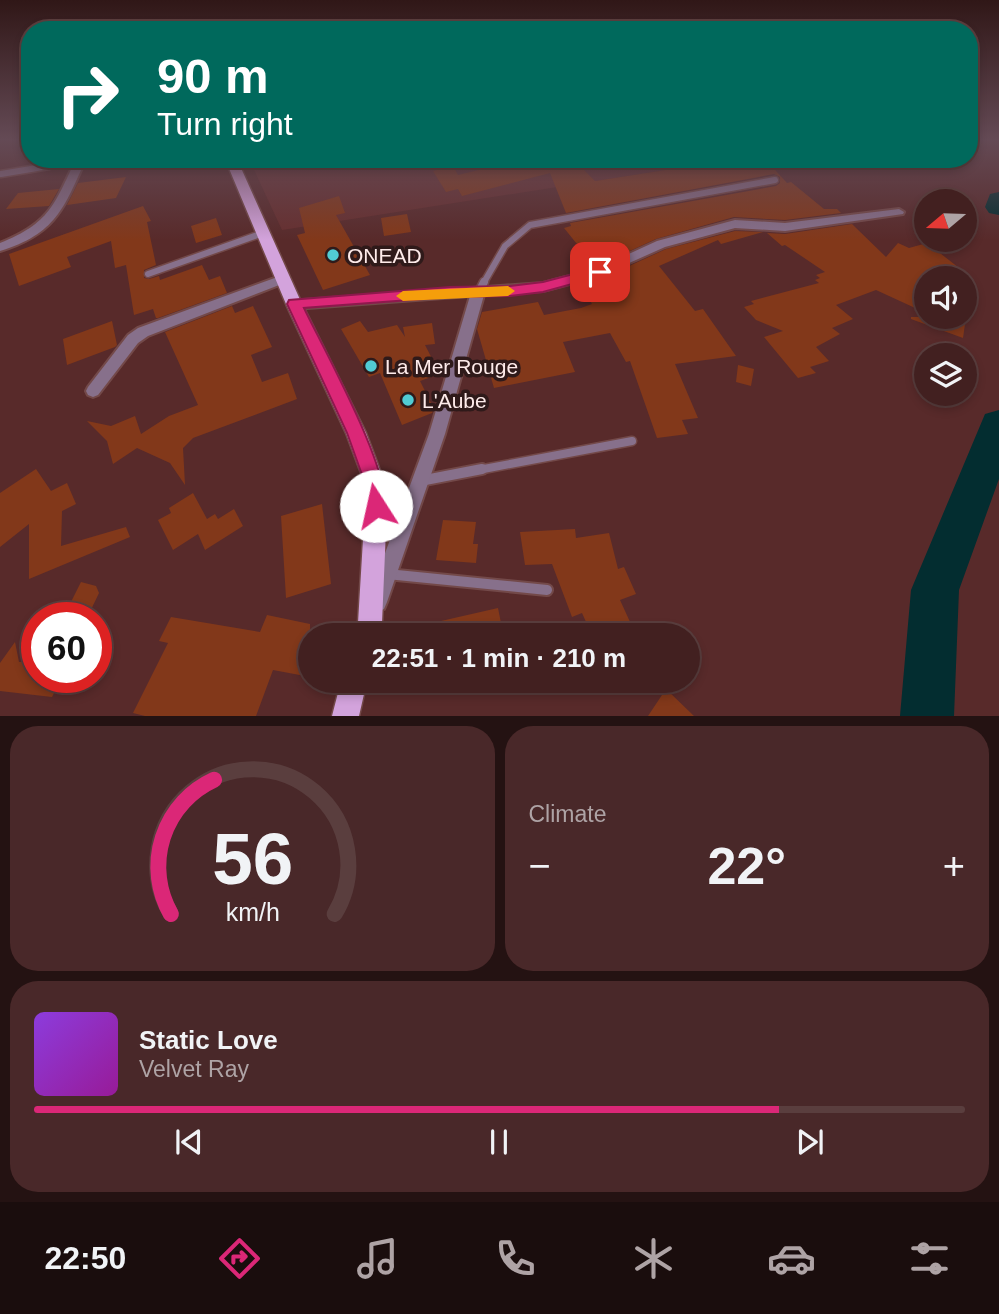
<!DOCTYPE html>
<html lang="en">
<head>
<meta charset="utf-8">
<style>
  :root { --surface:#422020; --page:#492829; --text:#f1f3f6; --muted:#aea3a5; --line:#5a3e3e; --accent:#db2777 }
  body { margin:0; font-family:Helvetica,sans-serif; background:var(--page); color:var(--text); height:100vh; display:flex; flex-direction:column; font-size:26px; white-space:nowrap }
  * { box-sizing:border-box; margin:0 }
  p { font-size:23px; color:var(--muted) }
  .icon { flex:none; width:38px; height:38px; fill:none; stroke:currentColor; stroke-width:2; stroke-linecap:round; stroke-linejoin:round }
  .map { position:relative; height:716px; overflow:hidden }
  .side { display:flex; flex-direction:column; gap:10px; padding:10px; background:#241212; flex:1 }
  .side>* { flex:none }
  .top-card { position:absolute; left:21px; top:21px; width:957px; height:147px; border-radius:28px; box-shadow:0 4px 10px #0003,0 0 0 2px var(--line); background:#00695c; color:#fff; overflow:hidden }
  .needle { width:46px; rotate:251deg }
  .tools { position:absolute; left:914px; top:189px; display:grid; gap:14px }
  .tools a { display:grid; place-items:center; width:63px; height:63px; border-radius:50%; background:var(--surface); box-shadow:0 4px 10px #0003,0 0 0 2px var(--line); font-size:35px }
  .speed { position:absolute; left:21px; top:602px; display:flex; gap:14px; font-size:35px; font-weight:700; text-align:center }
  .speed>* { display:grid; place-content:center; width:91px; height:91px; border-radius:50%; background:var(--surface); box-shadow:0 4px 10px #0003,0 0 0 2px var(--line); line-height:1 }
  .speed .limit { border:10px solid #d22; background:#fff; color:#111 }
  .pin { position:absolute; display:grid; place-items:center; width:60px; height:60px; color:#fff; margin:-30px; border-radius:14px; box-shadow:0 4px 10px #0006 }
  .me { position:absolute; width:77px; margin:-38px; rotate:350deg; stroke-linejoin:round; filter:drop-shadow(0 0 5px #0008) }
  .turn { display:flex; align-items:center; gap:24px; height:147px; padding:0 21px; font-size:32px }
  .turn .icon { width:91px; height:91px; stroke-width:2.5 }
  .turn b { display:block; font-size:49px; line-height:60px }
  .big { font-size:52px; font-weight:700; line-height:1.1 }
  .side .card { flex:1; display:flex; flex-direction:column; justify-content:center; gap:10px; min-width:0; padding:0 24px; border-radius:28px; background:var(--page) }
  .side .dial { align-items:center; gap:0 }
  .dial svg { height:182px; overflow:visible; fill:none; stroke:var(--line); stroke-width:7; stroke-linecap:round; text-anchor:middle }
  .dial text { fill:var(--text); stroke:none }
  .song { display:flex; align-items:center; gap:21px }
  .cover { width:84px; height:84px; border-radius:10px; background:linear-gradient(135deg,hsl(270 70% 55%),hsl(300 70% 35%)) }
  .played { height:7px; border-radius:4px; background:linear-gradient(90deg,var(--accent) 80%,var(--line) 80%) }
  .keys { display:flex; justify-content:space-around; direction:ltr }
  .heat { display:flex; justify-content:space-between; align-items:center; font-size:38px; direction:ltr }
  .side .tiles { flex:1; display:grid; gap:10px; grid-template-columns:1fr 1fr }
  .card:last-child { grid-column:span 2 }
  .trip { position:absolute; left:298px; top:623px; width:402px; height:70px; border-radius:35px; background:var(--surface); box-shadow:0 4px 10px #0003,0 0 0 2px var(--line); font-weight:700; line-height:70px; text-align:center }
  .dock { display:flex; height:112px; justify-content:space-around; align-items:center; background:#1a0d0d; color:var(--muted) }
  .dock .icon { width:49px; height:49px }
  .dock .on { color:var(--accent) }
  .dock b { font-size:32px; color:var(--text) }
  .map>svg:first-child { display:block }
</style>
</head>
<body>
<div class="map">
<svg width="999" height="716" viewBox="0 0 999 716">
  <rect width="100%" height="100%" fill="#582a2a"/>
  <!-- built -->
  <path fill="#662f2f" d="M249,159H736L282,230Z"/>
  <g fill="none" stroke-linecap="round" stroke-linejoin="round">
    <!-- river -->
    <path fill="#032d30" fill-rule="evenodd" d="M999,192V215L989,213L985,207L990,194Z
      M999,410V479L959,590L954,716H900L911,590L985,414Z"/>
  </g>
  <!-- building -->
  <path fill="#82381a" d="M500,159H582L583,165L580,166L595,181L736,159H765L787,183L791,182L824,209H837L841,213L785,220L734,217L656,239L606,262L595,247L581,249L564,228L571,226L570,223L776,186L780,183V177L774,174L566,213L550,173L462,196L458,189L446,192L433,171L453,166L458,175L504,164Z
    M126,177L116,198L67,205L78,183Z
    M59,189L49,206L6,209L18,193Z
    M339,196L345,213L336,215L370,275L323,290L297,235L305,233L299,208Z
    M143,206L151,221L147,222L156,265L144,270V278L149,279L159,276L160,280L202,265L209,280L220,276L227,293L158,318H156L153,309L134,315L126,265L115,268L111,241L67,257L71,267L19,286L9,254Z
    M407,214L411,232L384,236L381,218Z
    M216,218L222,235L196,243L191,226Z
    M852,224L886,257L898,243L909,248L927,243L972,278H926V313L876,290L836,305L853,319L832,328L840,334L816,347L829,361L810,367L816,373L798,378L764,337L783,331L756,320L744,307L754,304L751,301L819,283L815,280L820,278L816,275L825,272L785,245L782,246L767,233L785,234Z
    M735,231L763,232L721,244L718,240L659,266L695,311L703,309L736,356L675,364L698,418L682,420L688,434L657,438L630,361L626,362L610,333L563,342L575,372L494,388L477,329L482,312L538,302L544,315L581,308L592,304L582,288L618,278L614,273L666,249Z
    M232,306L235,313L253,306L272,347L251,355L262,382L288,373L297,399L193,438L183,448L185,485L170,463L137,448L113,464L107,441L87,421L111,426L135,416L141,434L169,416L198,405L165,332Z
    M911,317H966L963,338L911,319Z
    M112,321L117,345L115,347L67,365L63,339Z
    M360,321L368,332L397,325L405,337L403,327L432,323L435,344L425,345L440,374L420,381L434,409L432,413L402,425L380,373L369,377L341,329Z
    M738,365L754,369L751,386L736,382Z
    M36,469L51,491L67,483L76,504L62,511L61,546L126,527L130,537L29,579V524L0,547V493Z
    M193,493L207,519L215,514L218,519L234,509L243,526L205,550L198,534L173,550L158,520L171,513L169,508Z
    M322,504L331,584L286,598L281,516Z
    M443,520L476,522L473,544H478L476,563L436,560Z
    M575,529L576,538L609,533L618,569L624,567L636,594L620,600L636,635H592L582,613L572,617L552,564L525,565L520,532Z
    M81,582L96,586L99,593L87,618H63Z
    M498,608L503,633L493,635H407L406,629Z
    M267,615L310,624V663L305,676L273,670L256,716H145L133,713L168,643L159,641L171,617L260,632Z
    M15,642L19,662L37,661V677H62L52,697L0,691V663Z
    M666,689L694,716H648Z"/>
  <g fill="none" stroke-linecap="round" stroke-linejoin="round">
    <defs>
      <path id="lane-far2" d="M1,174L49,166L60,159
        M148,274L263,233
        M483,284L505,246L530,225L775,180"/>
      <path id="lane-far1" d="M479,292L484,282
        M473,471L632,441"/>
      <path id="lane" d="M420,481L482,469
        M387,574L547,590"/>
      <path id="street" d="M76,159H86C64,208 56,234 0,251V243C50,223 54,205 76,159Z
        M899,209L904,212L903,214L785,231L735,228L665,247L600,276L543,291L484,295L445,434L387,602L384,609L377,612L370,609L367,602L429,434L470,296L294,309L288,304L289,301L543,283L596,269L657,241L735,220L785,223Z
        M283,275L289,279L287,282L148,336L138,343L98,395L93,397L88,395L86,391L88,387L128,335L138,328Z"/>
      <path id="primary" d="M225,159H237L302,304L366,433L381,473L387,506L382,623L378,635H354L358,623L365,506L361,473L346,433L286,304Z
        M341,681H367L359,716H332Z"/>
    </defs>
    <!-- lane-far2 casing -->
    <use href="#lane-far2" stroke="#734949" stroke-width="9"/>
    <!-- lane-far1 casing -->
    <use href="#lane-far1" stroke="#734949" stroke-width="11"/>
    <!-- lane casing -->
    <use href="#lane" stroke="#734949" stroke-width="14"/>
    <!-- street casing -->
    <use href="#street" stroke="#734949" stroke-width="4"/>
    <!-- primary casing -->
    <use href="#primary" stroke="#734949" stroke-width="3"/>
    <!-- lane-far2 -->
    <use href="#lane-far2" stroke="#87708b" stroke-width="6"/>
    <!-- lane-far1 -->
    <use href="#lane-far1" stroke="#87708b" stroke-width="8"/>
    <!-- lane -->
    <use href="#lane" stroke="#87708b" stroke-width="10"/>
    <!-- street -->
    <use href="#street" fill="#87708b" fill-rule="evenodd"/>
    <!-- primary -->
    <use href="#primary" fill="#d3a3dc" fill-rule="evenodd"/>
  </g>
  <!-- sky -->
  <linearGradient id="sky" x2="0" y2="1"><stop stop-color="#301717"/><stop offset="0.58" stop-color="#644a55"/><stop offset="1" stop-color="#644a55" stop-opacity="0"/></linearGradient>
  <rect width="999" height="240" fill="url(#sky)"/>
  <!-- route -->
  <path fill="#db2777" stroke="#8e194d" stroke-width="2" d="M600,267L605,268V275L543,292L510,296L450,297L304,308C321,344 397,480 383,512L376,515L370,512L361,472L347,433L287,304L289,300L450,287L510,286L543,282Z"/>
  <!-- slow -->
  <path fill="#f59e0b" d="M508,286L515,291L508,296L403,301L396,296L403,291Z"/>
  <!-- markers -->
  <g fill="#51ccd4" stroke="#2f1a1a" stroke-width="2.5">
    <circle cx="333" cy="255" r="7"/>
    <circle cx="371" cy="366" r="7"/>
    <circle cx="408" cy="400" r="7"/>
  </g>
  <g text-anchor="middle" dominant-baseline="central" stroke-width="7" stroke-linejoin="round" paint-order="stroke">
    <!-- poi labels -->
    <g font-size="21" fill="#feebea" stroke="#2f1a1a" text-anchor="start">
      <text x="347" y="255">ONEAD</text>
      <text x="385" y="366">La Mer Rouge</text>
      <text x="422" y="400">L'Aube</text>
    </g>
  </g>
</svg>
<div class="tools">
<a><svg class="needle" viewBox="-14 -14 28 28"><path d="M0-13l5 13h-10z" fill="#e53935"/><path d="M0 13l5-13h-10z" fill="#aea3a5"/></svg></a>
<a><svg class="icon" aria-label="sound" viewBox="0 0 24 24"><path d="M4 9h4l5-4v14l-5-4H4zM17 9q2 3 0 6"/></svg></a>
<a><svg class="icon" aria-label="layers" viewBox="0 0 24 24"><path d="M12 4l9 5-9 5-9-5zM3 14l9 5 9-5"/></svg></a>
</div>
<div class="speed"><div class="limit">60</div></div>
<div class="pin" style="left:600px;top:272px;background:#d93025"><svg class="icon" aria-label="arrive" viewBox="0 0 24 24"><path d="M6 21V4h12l-3 4 3 4H6"/></svg></div>
<svg class="me" style="left:376px;top:506px" viewBox="-20 -20 40 40"><circle r="19" fill="#fff"/><path d="M0-13L10 11 0 6-10 11z" fill="#db2777"/></svg>
<div class="trip">22:51 · 1 min · 210 m</div>
<div class="top-card">
<div class="turn"><svg class="icon" aria-label="right" viewBox="0 0 24 24"><path d="M7 20v-9h11M14 6l5 5-5 5"/></svg><div><b>90 m</b>Turn right</div></div>
</div>
</div>
<section class="side">
<div class="tiles">
<div class="card dial"><svg viewBox="0 0 100 80">
<path d="M14 69A42 42 0 1 1 86 69"/>
<path d="M14 69A42 42 0 0 1 33 10" stroke="#db2777"/>
<text x="50" y="56" font-size="32" font-weight="700">56</text>
<text x="50" y="72" font-size="11">km/h</text>
</svg></div>
<div class="card"><p>Climate</p>
<div class="heat"><a>−</a><b class="big">22°</b><a>+</a></div>
</div>
<div class="card">
<div class="song"><i class="cover"></i><div><b>Static Love</b><p>Velvet Ray</p></div></div>
<div class="played"></div>
<div class="keys"><svg class="icon" aria-label="previous" viewBox="0 0 24 24"><path d="M18 5L8 12l10 7zM5 5v14"/></svg><svg class="icon" aria-label="pause" viewBox="0 0 24 24"><path d="M8 5v14M16 5v14"/></svg><svg class="icon" aria-label="next" viewBox="0 0 24 24"><path d="M6 5l10 7-10 7zM19 5v14"/></svg></div>
</div>
</div>
</section>
<nav class="dock">
<b>22:50</b>
<svg class="icon on" aria-label="directions" viewBox="0 0 24 24"><path d="M12 3l9 9-9 9-9-9zM9 14v-3h6M13 9l2 2-2 2"/></svg>
<svg class="icon" aria-label="music" viewBox="0 0 24 24"><path d="M9 18V5l10-2v13"/><circle cx="6" cy="18" r="3"/><circle cx="16" cy="16" r="3"/></svg>
<svg class="icon" aria-label="phone" viewBox="0 0 24 24"><path d="M5 4h4l2 5-3 2q2 4 5 5l2-3 5 2v4C11 20 4 13 5 4z"/></svg>
<svg class="icon" aria-label="climate" viewBox="0 0 24 24"><path d="M12 3v18M4 7l16 10M4 17L20 7"/></svg>
<svg class="icon" aria-label="car" viewBox="0 0 24 24"><path d="M5 17H2v-5l4-1 3-4h7l3 4 3 1v5h-3M9 17h6M6 11h13"/><circle cx="7" cy="17" r="2"/><circle cx="17" cy="17" r="2"/></svg>
<svg class="icon" aria-label="filters" viewBox="0 0 24 24"><path d="M4 7h16M4 17h16"/><circle cx="9" cy="7" r="2"/><circle cx="15" cy="17" r="2"/></svg>
</nav>
</body>
</html>
